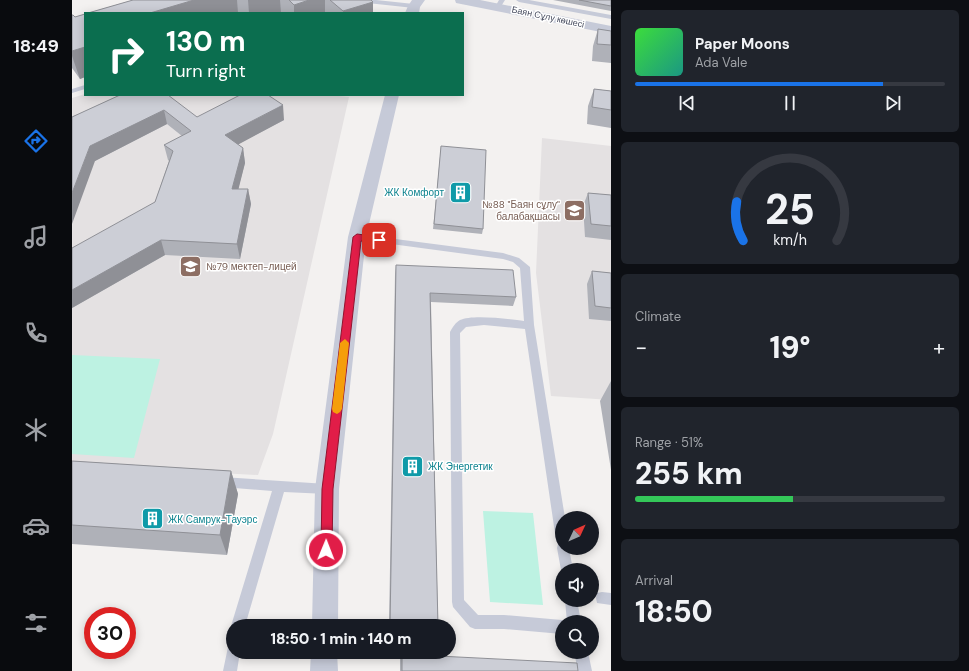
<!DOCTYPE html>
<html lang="en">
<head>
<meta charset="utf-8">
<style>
  :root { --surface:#171b24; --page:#20242c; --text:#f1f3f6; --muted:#9ea1a6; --line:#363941; --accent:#1a73e8 }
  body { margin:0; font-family:"DM Sans",sans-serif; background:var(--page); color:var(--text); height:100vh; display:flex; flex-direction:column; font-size:15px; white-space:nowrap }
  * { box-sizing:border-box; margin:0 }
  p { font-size:13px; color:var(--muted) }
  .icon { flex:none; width:22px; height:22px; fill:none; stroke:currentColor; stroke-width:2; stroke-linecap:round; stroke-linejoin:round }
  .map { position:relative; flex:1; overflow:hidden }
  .details { display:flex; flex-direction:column; gap:10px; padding:10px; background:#0d0f14; width:358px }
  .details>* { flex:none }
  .banner { position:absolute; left:12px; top:12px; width:380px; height:84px; border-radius:0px; box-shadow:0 2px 10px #0003; background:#0b6e4f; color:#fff; overflow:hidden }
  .needle { width:26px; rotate:46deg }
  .tools { position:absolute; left:483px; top:511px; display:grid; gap:8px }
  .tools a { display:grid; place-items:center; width:44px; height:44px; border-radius:50%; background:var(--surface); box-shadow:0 2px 10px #0003; font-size:20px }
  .speed { position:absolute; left:12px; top:607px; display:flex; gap:8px; font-size:20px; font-weight:700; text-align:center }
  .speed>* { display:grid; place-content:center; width:52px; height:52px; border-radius:50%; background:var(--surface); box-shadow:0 2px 10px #0003; line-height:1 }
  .speed .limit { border:6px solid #d22; background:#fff; color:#111 }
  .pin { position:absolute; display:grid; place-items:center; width:34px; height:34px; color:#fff; margin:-17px; border-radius:8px; box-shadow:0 2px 6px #0006 }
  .me { position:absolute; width:44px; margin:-22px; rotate:1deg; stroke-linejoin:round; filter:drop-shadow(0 0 3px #0008) }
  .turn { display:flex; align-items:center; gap:14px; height:84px; padding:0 16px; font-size:18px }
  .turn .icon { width:52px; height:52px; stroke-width:2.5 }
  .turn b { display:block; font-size:28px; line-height:34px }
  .big { font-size:30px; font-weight:800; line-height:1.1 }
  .details .card { flex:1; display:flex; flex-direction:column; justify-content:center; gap:6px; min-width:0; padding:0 14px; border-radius:6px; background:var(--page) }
  .details .dial { align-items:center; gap:0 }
  .dial svg { height:104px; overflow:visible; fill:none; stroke:var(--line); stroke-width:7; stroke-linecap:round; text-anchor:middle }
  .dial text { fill:var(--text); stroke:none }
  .song { display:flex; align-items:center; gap:12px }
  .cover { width:48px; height:48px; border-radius:6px; background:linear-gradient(135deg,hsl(120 70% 55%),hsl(170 70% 35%)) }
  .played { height:4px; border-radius:2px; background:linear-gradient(90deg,var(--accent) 80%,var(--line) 80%) }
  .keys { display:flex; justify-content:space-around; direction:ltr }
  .heat { display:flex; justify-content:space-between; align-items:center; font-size:22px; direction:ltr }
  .charge { height:6px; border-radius:3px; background:linear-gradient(90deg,#34c759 51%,var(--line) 0) }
  .trip { position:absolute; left:154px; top:619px; width:230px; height:40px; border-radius:20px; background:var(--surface); box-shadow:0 2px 10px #0003; font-weight:800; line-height:40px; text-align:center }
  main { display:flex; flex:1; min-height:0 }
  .menu { display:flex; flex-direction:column; width:72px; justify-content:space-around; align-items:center; background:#090b0e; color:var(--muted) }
  .menu .icon { width:28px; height:28px }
  .menu .current { color:var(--accent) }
  .menu b { font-size:18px; color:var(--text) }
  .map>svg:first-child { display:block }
</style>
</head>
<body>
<main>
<nav class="menu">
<b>18:49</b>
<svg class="icon current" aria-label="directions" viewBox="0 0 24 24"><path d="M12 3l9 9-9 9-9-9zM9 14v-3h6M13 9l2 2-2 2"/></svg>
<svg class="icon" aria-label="music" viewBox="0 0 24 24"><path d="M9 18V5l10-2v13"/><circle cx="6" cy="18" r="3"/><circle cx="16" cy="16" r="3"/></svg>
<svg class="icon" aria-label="phone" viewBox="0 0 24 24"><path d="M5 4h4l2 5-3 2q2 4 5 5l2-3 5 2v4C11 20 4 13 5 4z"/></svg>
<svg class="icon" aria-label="climate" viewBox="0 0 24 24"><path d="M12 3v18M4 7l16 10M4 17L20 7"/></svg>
<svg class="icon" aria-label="car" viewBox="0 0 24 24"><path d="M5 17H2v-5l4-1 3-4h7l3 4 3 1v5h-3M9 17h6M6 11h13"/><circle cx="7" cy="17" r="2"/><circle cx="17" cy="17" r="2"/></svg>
<svg class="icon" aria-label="filters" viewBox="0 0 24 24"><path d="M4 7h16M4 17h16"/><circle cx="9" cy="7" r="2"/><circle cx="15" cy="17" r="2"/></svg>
</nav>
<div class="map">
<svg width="539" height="671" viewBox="0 0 539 671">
  <rect width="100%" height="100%" fill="#f3f1f0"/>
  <!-- education -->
  <path fill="#e4e1e2" d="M13,94L257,95L277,97L201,434L186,475L0,465V98Z
    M470,138L539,146V400L479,396L464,273Z"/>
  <!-- green -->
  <path fill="#bdf2e2" d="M0,355L88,359L62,458L0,454Z
    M411,511L461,513L471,605L418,602Z"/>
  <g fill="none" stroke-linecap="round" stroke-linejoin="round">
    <!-- lane -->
    <path fill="#c6cad8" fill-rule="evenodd" d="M283,0H304L342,4L345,6L342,8L286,2Z
      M427,0H433L428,8L426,9L423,7Z
      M444,0H457L539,15V19L447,2Z
      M13,85V89L0,93V89Z
      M285,234L431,253L447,258L458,267L462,325L493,518H490V548H497L501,570H490V573L489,570L485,548L486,544L484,540L453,329L412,325L394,327L388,333L392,600L406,615H432L490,620L494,622H490V634L432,629H403L398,627L381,607L380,602L378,332C380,328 384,322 388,320C400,314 438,319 452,321L448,268L441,262L431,259L282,239L281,237L282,235Z
      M150,477L255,484L259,485L261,489L259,493L255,494L212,492L173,626H161V630L159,626L200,491L150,487L146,486L144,482L146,478Z
      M530,592L539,593V605L525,603L524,598L525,593Z
      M493,600H505L509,622H495Z
      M161,645V652H168L165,671H151L156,647Z
      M502,652H516L520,671H506Z"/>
    <!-- street -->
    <path fill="#c6cad8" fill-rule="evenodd" d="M340,0H353L348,7L347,13H333L336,6Z
      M383,0H408L539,26V34L384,3Z
      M313,95H327L294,237L267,489L266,626H240L243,489L276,237Z
      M239,652H265L266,671H238Z"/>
  </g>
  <!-- wall -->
  <path fill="#afb1b8" d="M61,0H299L301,2V13H16Z
    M481,0H539V11Z
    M13,14V77L8,79L0,68V15L3,17Z
    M526,29L539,31V63L520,61L521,46Z
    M522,89L539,91V128L515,124L516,106Z
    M48,95L125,117L212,120L166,144L171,148L173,163L166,189H176L179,204L168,259L93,255L0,308L83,202L97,161L96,160L92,145L110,136L95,124L23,161L0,117Z
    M369,146L411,229L410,234L361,229Z
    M516,193L539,195V240L513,237L511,206Z
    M324,265L444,297L441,306L359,302L366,626H317L323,274Z
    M520,271L539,273V321L517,319L515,284Z
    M539,381V470L528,401Z
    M0,461L159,471L166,494L155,555L0,544Z
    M328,652H366V656L506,671H328Z"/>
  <!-- shaded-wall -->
  <path fill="#8f9096" d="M122,0H165L166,13H78Z
    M176,0H208L209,13H177Z
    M237,0H253V13H222V5Z
    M301,2V13H271V11Z
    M13,47V77L8,79L0,56V51Z
    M211,105L212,120L156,150L153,135Z
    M92,110L95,124L23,161L0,224V193L18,146Z
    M171,148L173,163L163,203L160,189Z
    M176,189L179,204L168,259L165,244Z
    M89,240L93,255L0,308V290Z
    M159,471L166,494L155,555L148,535Z"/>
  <!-- building -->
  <path fill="#ccced6" stroke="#8f9096" d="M61,0H122L78,13H16Z
    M217,0H237L222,5Z
    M258,0H299L301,2L271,11Z
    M507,0H539V6Z
    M13,14V47L0,51V15H1L3,17Z
    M526,29L539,31V45L525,44Z
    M522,89L539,91V110L520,107Z
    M48,95H96L125,117L168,95H196L211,105L153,135L171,148L160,189H176L165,244L89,240L0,290V248L83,202L101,151L92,145L119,131L92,110L18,146L0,193V117Z
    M369,146L414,150L411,229L362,224Z
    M516,193L539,195V226L519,224Z
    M324,265L441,270L444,297L358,293L366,626H318Z
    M520,271L539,273V308L523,306Z
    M0,461L159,471L148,535L0,525Z
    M330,652H366V656L505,663L506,671H330Z"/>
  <!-- route -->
  <path fill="#e11d48" stroke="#92132f" d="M285,234L307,237L311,240L307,243L289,241L261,489L260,550L258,554L254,556L250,554L249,550L250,489L281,237Z"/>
  <!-- slow -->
  <path fill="#f59e0b" d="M273,339L277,343L270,409L268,412L265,414L261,412L260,409L268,343Z"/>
  <!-- icons -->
  <defs>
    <symbol id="building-square" viewBox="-11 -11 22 22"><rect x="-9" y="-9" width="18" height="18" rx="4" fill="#0f9aa8" stroke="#fff"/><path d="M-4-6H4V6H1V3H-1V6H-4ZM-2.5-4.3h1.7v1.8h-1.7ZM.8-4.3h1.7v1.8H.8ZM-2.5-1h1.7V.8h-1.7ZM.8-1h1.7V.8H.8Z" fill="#fff"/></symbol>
    <symbol id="school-square" viewBox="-11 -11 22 22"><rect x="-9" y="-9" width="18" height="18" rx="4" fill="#8d6e63" stroke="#fff"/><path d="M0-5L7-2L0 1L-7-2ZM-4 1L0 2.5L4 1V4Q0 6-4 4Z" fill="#fff"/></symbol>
  </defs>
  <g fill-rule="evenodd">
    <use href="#building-square" x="376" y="180" width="25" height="25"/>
    <use href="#school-square" x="490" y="198" width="25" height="25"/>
    <use href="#school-square" x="106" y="254" width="25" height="25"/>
    <use href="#building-square" x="328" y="454" width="25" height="25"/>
    <use href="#building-square" x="68" y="506" width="25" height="25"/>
  </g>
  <g text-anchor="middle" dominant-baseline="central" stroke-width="3" stroke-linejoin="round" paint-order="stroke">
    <!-- far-street labels -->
    <g font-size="9" fill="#474c5f" stroke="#fff">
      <text transform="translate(476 17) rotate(12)">Баян Сұлу көшесі</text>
    </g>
    <!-- culture labels -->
    <g font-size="10" fill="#0d838f" stroke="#fff" text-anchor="start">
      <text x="372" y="192" text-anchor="end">ЖК Комфорт</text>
      <text x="356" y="466">ЖК Энергетик</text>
      <text x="96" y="519">ЖК Самрук-Тауэрс</text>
    </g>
    <!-- education labels -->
    <g font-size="10" fill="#785e54" stroke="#fff" text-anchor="end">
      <text x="488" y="204">№88 "Баян сұлу"<tspan x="488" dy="12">балабақшасы</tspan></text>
      <text x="134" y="266" text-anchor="start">№79 мектеп-лицей</text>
    </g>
  </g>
</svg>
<div class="tools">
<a><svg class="needle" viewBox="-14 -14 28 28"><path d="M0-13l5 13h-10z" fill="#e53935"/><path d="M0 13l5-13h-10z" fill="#9ea1a6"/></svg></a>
<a><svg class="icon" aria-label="sound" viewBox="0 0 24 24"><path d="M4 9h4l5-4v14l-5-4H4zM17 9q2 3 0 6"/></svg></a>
<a><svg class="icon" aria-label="search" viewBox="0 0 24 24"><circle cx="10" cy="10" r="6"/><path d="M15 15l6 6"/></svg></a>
</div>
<div class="speed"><div class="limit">30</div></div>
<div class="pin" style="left:307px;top:240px;background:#d93025"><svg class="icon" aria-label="arrive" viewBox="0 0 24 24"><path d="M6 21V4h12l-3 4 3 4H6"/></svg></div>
<svg class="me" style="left:254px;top:550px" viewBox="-20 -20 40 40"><circle r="17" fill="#e11d48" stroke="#fff" stroke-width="3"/><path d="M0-11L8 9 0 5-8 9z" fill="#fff"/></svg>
<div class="trip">18:50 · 1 min · 140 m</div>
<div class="banner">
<div class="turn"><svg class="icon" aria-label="right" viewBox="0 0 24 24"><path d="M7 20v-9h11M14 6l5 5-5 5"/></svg><div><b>130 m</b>Turn right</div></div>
</div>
</div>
<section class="details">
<div class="card">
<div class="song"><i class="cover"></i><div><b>Paper Moons</b><p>Ada Vale</p></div></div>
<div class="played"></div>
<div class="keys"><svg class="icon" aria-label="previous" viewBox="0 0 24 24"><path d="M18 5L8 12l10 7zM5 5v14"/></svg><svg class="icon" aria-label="pause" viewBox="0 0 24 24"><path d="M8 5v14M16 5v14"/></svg><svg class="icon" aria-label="next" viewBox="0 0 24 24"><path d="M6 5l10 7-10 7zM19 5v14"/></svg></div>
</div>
<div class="card dial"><svg viewBox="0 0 100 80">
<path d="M14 69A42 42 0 1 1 86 69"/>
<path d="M14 69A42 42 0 0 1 9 39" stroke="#1a73e8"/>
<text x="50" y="56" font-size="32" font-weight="700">25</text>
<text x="50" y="72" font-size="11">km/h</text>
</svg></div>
<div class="card"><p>Climate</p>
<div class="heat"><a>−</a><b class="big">19°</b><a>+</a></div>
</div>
<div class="card"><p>Range · 51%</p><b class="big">255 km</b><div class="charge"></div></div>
<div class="card"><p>Arrival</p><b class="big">18:50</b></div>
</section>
</main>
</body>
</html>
